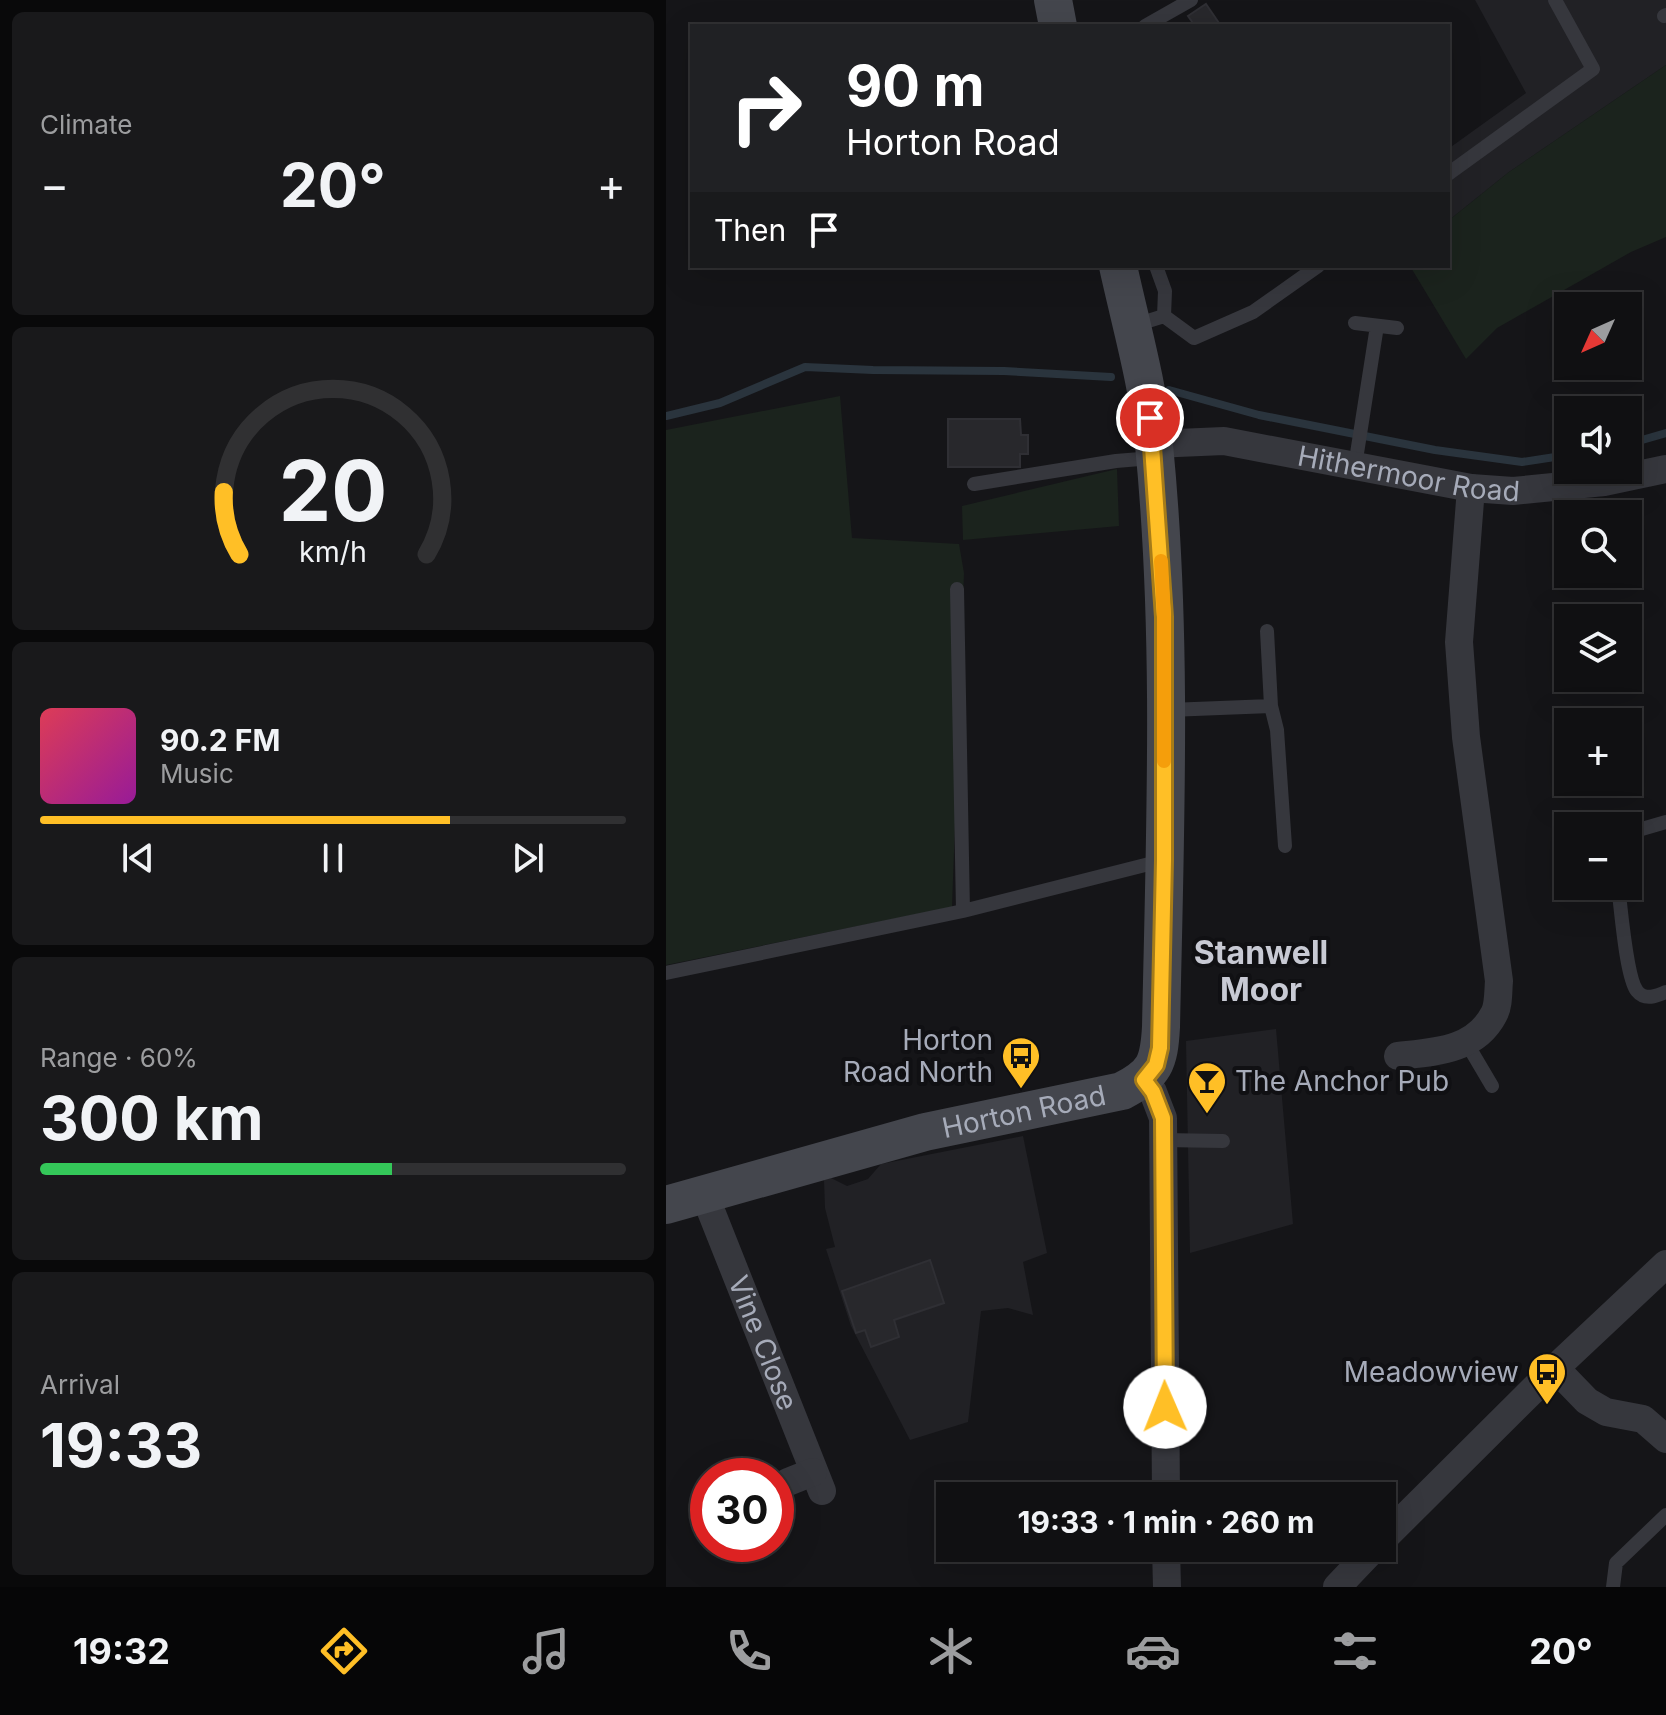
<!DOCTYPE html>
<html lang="en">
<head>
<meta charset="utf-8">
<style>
  :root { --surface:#101012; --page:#19191b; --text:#f1f3f6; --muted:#9c9d9f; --line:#303032; --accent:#ffbf26 }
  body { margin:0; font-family:Inter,sans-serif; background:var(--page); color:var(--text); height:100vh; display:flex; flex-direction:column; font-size:30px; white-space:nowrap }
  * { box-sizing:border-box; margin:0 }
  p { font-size:26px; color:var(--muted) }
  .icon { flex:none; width:44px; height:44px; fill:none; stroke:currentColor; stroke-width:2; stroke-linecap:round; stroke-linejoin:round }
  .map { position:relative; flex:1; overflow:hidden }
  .details { display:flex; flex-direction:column; gap:12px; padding:12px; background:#09090a; width:666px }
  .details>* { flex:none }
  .banner { position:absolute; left:24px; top:24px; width:760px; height:244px; border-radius:0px; box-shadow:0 8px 32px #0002,0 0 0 2px var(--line); background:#202124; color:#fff; overflow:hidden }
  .needle { width:52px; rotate:225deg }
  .buttons { position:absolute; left:888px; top:292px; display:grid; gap:16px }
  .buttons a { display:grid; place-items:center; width:88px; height:88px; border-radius:0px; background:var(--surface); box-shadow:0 8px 32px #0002,0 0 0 2px var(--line); font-size:40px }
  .speed { position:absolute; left:24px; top:1458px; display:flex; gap:16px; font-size:40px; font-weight:700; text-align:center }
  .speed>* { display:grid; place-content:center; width:104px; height:104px; border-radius:50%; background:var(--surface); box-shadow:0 8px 32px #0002,0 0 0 2px var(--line); line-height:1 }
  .speed .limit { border:12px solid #d22; background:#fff; color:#111 }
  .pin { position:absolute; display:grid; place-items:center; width:68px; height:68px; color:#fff; margin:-34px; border:4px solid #fff; border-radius:50%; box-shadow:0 2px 8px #0007 }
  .me { position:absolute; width:88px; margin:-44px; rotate:359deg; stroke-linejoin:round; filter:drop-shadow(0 0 6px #0008) }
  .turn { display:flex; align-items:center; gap:28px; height:168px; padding:0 24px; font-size:36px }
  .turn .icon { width:104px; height:104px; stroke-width:2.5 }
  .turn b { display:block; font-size:56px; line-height:68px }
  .then { display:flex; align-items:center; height:76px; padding:0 24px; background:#0003; gap:16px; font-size:30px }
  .big { font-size:60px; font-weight:700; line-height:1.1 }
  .details .widget { flex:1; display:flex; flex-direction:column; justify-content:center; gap:12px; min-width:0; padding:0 28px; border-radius:12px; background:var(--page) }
  .details .dial { align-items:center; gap:0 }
  .dial svg { height:208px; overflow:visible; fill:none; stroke:var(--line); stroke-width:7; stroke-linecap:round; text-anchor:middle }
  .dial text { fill:var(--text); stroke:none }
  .song { display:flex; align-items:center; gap:24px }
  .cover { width:96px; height:96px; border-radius:12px; background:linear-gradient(135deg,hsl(350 70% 55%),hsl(300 70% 35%)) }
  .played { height:8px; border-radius:4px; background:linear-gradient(90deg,var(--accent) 70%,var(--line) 70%) }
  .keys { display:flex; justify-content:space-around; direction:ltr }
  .heat { display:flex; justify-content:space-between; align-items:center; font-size:44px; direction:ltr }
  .charge { height:12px; border-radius:6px; background:linear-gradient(90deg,#34c759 60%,var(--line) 0) }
  .trip { position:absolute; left:270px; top:1482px; width:460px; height:80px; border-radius:0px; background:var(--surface); box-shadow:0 8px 32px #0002,0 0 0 2px var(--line); font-weight:700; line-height:80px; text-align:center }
  .tab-bar { display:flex; height:128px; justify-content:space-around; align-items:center; background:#060607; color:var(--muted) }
  .tab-bar .icon { width:56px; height:56px }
  .tab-bar .on { color:var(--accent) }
  .tab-bar b { font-size:36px; color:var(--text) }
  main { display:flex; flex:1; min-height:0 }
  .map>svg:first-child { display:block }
</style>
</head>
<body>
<main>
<section class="details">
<div class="widget"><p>Climate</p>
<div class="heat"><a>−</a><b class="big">20°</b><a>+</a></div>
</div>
<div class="widget dial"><svg viewBox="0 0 100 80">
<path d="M14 69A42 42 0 1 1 86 69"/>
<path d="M14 69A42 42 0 0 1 8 45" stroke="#ffbf26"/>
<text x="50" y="56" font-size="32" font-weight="700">20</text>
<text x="50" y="72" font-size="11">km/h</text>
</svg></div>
<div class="widget">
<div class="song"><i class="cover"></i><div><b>90.2 FM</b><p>Music</p></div></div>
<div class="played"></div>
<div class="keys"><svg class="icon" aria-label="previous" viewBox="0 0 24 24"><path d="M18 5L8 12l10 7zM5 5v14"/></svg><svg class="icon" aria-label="pause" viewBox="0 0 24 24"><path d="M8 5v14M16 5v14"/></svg><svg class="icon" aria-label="next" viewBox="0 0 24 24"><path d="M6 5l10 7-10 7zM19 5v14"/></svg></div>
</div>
<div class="widget"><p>Range · 60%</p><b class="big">300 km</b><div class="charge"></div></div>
<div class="widget"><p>Arrival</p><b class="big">19:33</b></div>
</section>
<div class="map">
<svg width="1000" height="1587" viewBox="0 0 1000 1587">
  <rect width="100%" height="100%" fill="#151518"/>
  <!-- built -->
  <path fill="#212125" d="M809,0H1000V65L843,172L782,221V149L860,93Z
    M610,1029L627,1224L524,1253L520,1041Z
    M357,1136L381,1253L357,1262L367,1315L342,1308L315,1311L302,1422L244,1440L185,1326L160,1249L169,1247L159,1208L158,1180L165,1178L181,1186L202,1179L215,1164Z"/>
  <!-- green -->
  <path fill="#1b231d" d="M1000,65V237L965,252L831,328L800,359L744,266H782V221L843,172Z
    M174,396L186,538L293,544L298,573L286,907L0,965V430Z
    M451,469L453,526L297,540L296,506Z"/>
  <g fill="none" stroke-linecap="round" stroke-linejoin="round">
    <!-- stream -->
    <path stroke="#2a343d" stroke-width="8" d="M503,390L593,415L769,450L856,462L902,455
      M0,416L54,403L139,367L207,370L338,371L445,377
      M962,444L1000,433"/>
  </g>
  <!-- building -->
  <path fill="#28282c" stroke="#2f2f34" stroke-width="2" d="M540,4L555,26H529L522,16Z
    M282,419H354L355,435H362V454H354V467H282Z
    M264,1260L278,1303L228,1320L233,1337L205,1347L199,1330L190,1333L176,1291Z"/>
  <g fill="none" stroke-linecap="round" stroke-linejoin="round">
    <!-- lane -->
    <path stroke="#36373d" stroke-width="14" d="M998,16L1000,15
      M479,26L525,0
      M782,174L927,69L889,0
      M498,316L528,338L587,312L652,266
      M689,323L731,328
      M466,326L498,316L499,291L490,266
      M689,466L711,326
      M308,484L450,461L486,458
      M291,589L297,911
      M605,706L611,730L619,846
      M503,710L605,706L601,631
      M962,833L1000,822
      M952,886C955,907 960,977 971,991C979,1001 991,996 1000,992
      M0,973L297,911L495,861
      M800,1042L826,1086
      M497,1140L557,1141
      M947,1587L950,1563L1000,1515"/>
    <!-- street -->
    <g stroke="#36373d" stroke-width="28">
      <path id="s1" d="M488,444L558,441L805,488L847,491L938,482L1000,469"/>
      <path d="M732,1056C768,1052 809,1051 828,1014C833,1005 832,991 833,981L800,737L793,642L805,488"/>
      <path d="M478,1080L487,1092L497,1118L500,1496"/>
      <path id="s2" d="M39,1196L156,1491"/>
      <path d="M889,1368L921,1401L940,1412L977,1419L1000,1439"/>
      <path d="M122,1482L147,1472"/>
      <path d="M716,1540L885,1372L1000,1264"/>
      <path d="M500,1548L501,1587"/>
      <path d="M671,1587L708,1548"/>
    </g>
    <!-- secondary -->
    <g stroke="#44464d" stroke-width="38">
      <path d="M387,0L392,26"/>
      <path id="s3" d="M0,1205L259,1132L456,1091C489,1074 493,1063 495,1027C499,833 507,637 488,445C482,384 465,325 452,266"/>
    </g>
  </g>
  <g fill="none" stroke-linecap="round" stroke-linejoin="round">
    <defs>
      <path id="route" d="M484,418L498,617V860L494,1048L490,1065L478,1080L487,1092L497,1118L499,1407"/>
    </defs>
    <!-- route casing -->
    <use href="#route" stroke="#a67c19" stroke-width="20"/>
    <!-- route -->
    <use href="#route" stroke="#ffbf26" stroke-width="14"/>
    <!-- slow -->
    <path stroke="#f59e0b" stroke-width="14" d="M495,561L498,617V761"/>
  </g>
  <!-- icons -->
  <defs>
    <symbol id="bus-pin" viewBox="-11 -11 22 30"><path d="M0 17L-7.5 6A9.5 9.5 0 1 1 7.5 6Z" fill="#ffbf26" stroke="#101013"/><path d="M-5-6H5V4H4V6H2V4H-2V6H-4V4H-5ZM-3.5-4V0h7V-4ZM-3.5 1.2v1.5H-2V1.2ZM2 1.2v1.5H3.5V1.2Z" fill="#111"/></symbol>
    <symbol id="bar-pin" viewBox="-11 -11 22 30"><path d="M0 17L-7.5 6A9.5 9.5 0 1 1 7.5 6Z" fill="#ffbf26" stroke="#101013"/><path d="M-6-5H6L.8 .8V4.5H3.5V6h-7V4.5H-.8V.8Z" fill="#111"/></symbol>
  </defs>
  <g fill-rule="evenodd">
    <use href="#bus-pin" x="333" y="1034" width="44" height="60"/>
    <use href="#bar-pin" x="519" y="1059" width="44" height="60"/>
    <use href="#bus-pin" x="859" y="1350" width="44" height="60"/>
  </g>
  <g text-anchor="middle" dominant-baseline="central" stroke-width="8" stroke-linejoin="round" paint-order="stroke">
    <!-- street labels -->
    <g font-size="28" fill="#a6abb9" stroke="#101013">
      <text stroke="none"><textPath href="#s1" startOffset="258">Hithermoor Road</textPath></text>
      <text stroke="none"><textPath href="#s3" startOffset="370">Horton Road</textPath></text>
      <text stroke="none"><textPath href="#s2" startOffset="158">Vine Close</textPath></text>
    </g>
    <!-- poi labels -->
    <g font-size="28" fill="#a6abb9" stroke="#101013" text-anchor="end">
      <text x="327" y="1040">Horton<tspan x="327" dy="32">Road North</tspan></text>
      <text x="569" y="1081" text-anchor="start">The Anchor Pub</text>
      <text x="853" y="1372">Meadowview</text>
    </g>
    <!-- quarter labels -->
    <g font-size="32" font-weight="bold" fill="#c8cad4" stroke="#101013">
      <text x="595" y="952">Stanwell<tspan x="595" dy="37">Moor</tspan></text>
    </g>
  </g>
</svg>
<div class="buttons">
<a><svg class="needle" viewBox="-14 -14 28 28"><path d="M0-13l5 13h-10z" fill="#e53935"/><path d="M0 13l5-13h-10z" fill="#9c9d9f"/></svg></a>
<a><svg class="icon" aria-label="sound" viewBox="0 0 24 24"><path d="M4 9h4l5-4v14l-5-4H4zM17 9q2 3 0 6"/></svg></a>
<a><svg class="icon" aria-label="search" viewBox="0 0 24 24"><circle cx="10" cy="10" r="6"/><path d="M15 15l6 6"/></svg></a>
<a><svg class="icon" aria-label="layers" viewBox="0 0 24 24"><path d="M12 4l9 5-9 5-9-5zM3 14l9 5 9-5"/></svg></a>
<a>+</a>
<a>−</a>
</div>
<div class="speed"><div class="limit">30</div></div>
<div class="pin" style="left:484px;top:418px;background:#d93025"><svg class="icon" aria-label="arrive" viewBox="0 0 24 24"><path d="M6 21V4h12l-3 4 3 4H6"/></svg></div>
<svg class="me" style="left:499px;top:1407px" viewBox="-20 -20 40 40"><circle r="19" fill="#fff"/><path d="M0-13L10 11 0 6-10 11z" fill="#ffbf26"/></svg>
<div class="trip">19:33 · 1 min · 260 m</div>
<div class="banner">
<div class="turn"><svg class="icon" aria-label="right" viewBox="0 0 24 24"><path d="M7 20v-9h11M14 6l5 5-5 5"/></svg><div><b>90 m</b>Horton Road</div></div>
<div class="then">Then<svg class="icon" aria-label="arrive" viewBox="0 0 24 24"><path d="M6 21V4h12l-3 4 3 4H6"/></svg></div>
</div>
</div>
</main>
<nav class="tab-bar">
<b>19:32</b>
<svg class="icon on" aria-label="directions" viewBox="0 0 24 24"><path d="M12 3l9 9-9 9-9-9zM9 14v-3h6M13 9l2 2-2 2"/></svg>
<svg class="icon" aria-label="music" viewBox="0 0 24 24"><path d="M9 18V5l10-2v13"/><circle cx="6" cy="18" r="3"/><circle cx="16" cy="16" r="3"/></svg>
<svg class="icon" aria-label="phone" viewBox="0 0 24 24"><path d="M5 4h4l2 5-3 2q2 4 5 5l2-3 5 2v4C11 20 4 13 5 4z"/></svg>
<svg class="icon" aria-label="climate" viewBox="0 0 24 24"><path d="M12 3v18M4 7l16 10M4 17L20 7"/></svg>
<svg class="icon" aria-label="car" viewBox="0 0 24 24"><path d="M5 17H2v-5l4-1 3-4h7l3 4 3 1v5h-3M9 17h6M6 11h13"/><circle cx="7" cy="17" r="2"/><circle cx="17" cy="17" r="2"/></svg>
<svg class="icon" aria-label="filters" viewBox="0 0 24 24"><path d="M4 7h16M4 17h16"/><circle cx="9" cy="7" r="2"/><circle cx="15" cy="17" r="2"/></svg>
<b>20°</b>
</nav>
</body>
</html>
